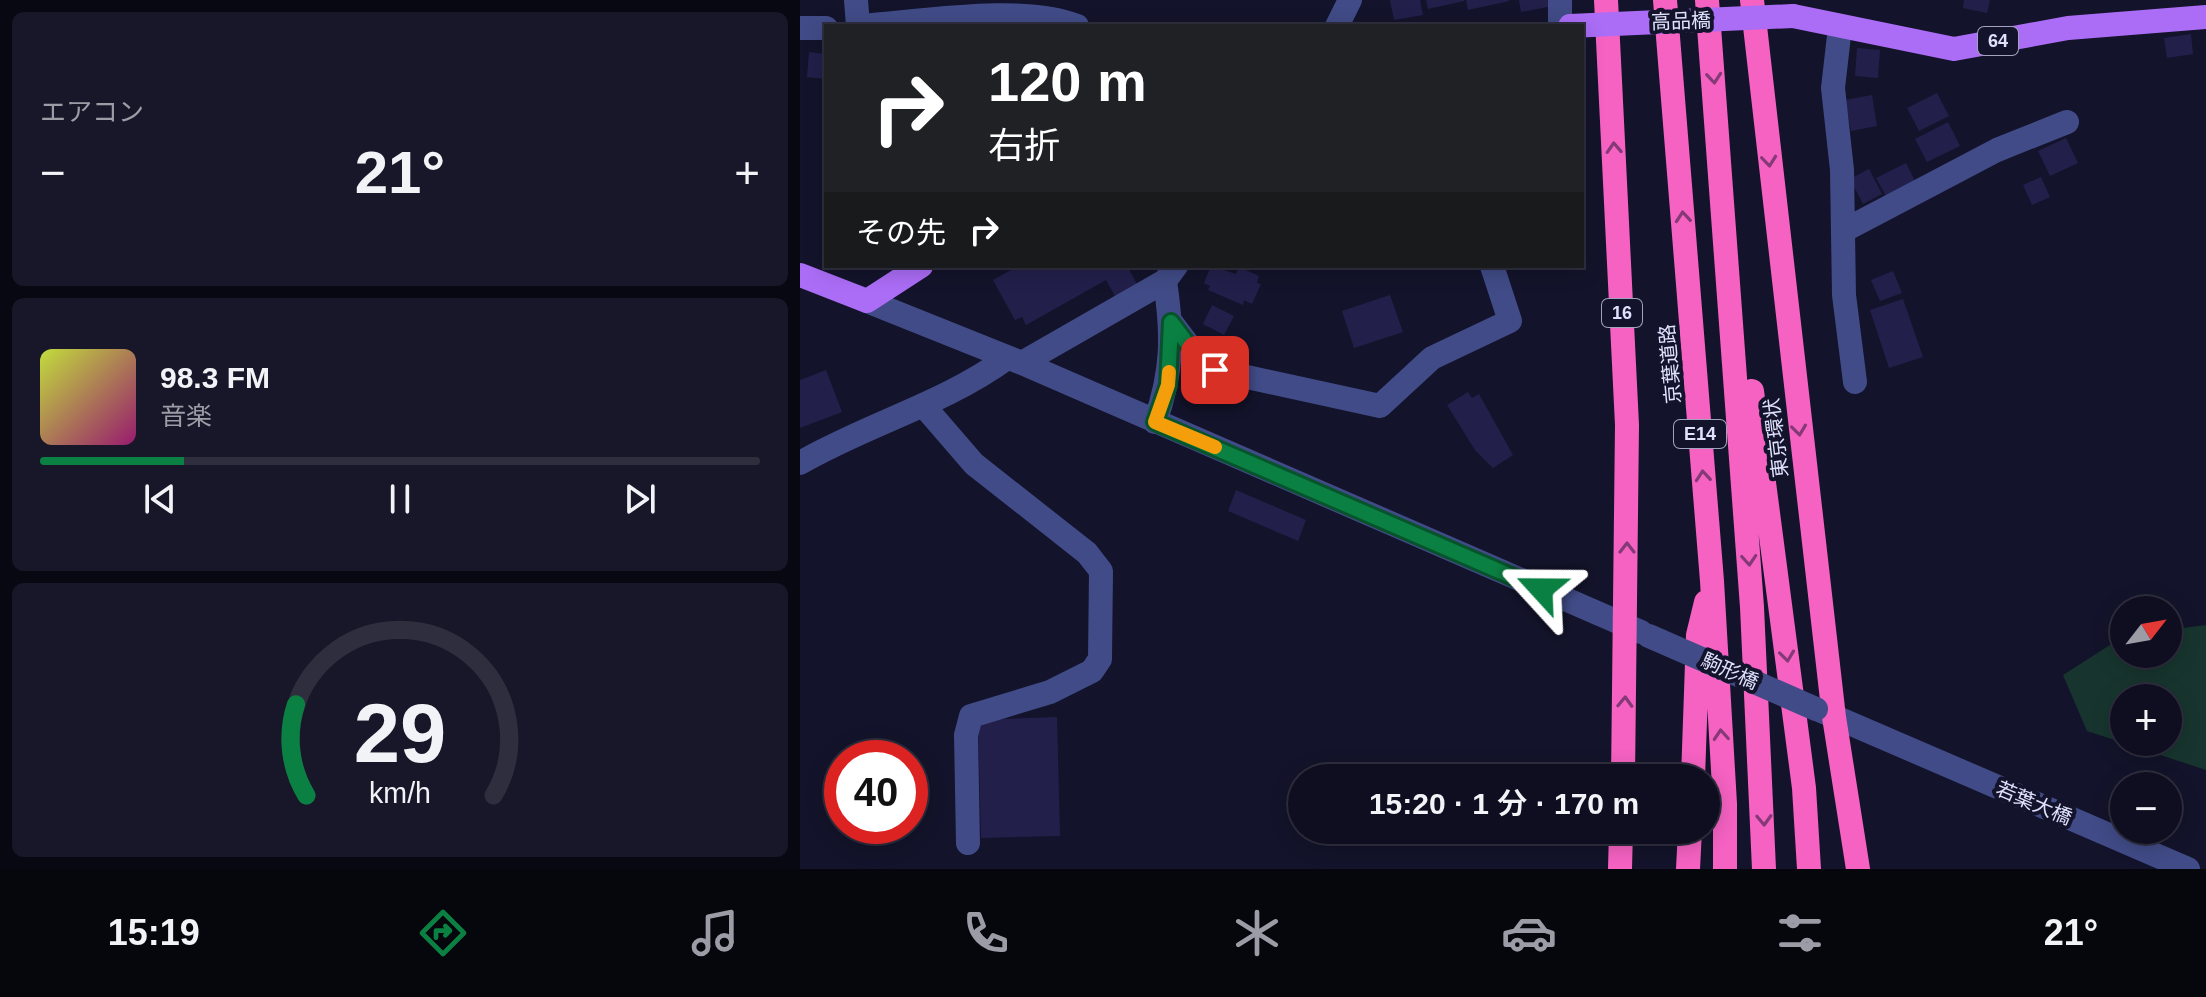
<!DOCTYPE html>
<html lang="ja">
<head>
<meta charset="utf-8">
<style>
  :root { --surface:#0e0e20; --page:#171729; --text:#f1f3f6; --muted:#9b9ca5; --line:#2e2e3e; --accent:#0b8043 }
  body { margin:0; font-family:Helvetica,"Noto Sans JP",sans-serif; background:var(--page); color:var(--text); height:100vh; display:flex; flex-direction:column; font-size:30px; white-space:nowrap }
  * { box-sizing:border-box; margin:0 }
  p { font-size:26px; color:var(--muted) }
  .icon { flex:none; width:44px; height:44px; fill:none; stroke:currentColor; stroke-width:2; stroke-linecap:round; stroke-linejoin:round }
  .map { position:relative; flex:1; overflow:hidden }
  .panel { display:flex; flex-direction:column; gap:12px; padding:12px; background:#080812; width:800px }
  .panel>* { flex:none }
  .top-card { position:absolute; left:24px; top:24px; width:760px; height:244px; border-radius:0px; box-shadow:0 4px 20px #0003,0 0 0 2px var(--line); background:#202124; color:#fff; overflow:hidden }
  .needle { width:52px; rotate:59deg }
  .controls { position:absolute; left:1310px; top:596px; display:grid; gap:16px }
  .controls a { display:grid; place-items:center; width:72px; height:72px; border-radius:50%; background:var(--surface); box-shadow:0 4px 20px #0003,0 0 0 2px var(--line); font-size:40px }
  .speed { position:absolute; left:24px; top:740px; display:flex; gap:16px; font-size:40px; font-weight:700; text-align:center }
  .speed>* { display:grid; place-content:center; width:104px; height:104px; border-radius:50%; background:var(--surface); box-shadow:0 4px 20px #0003,0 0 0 2px var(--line); line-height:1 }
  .speed .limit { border:12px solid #d22; background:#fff; color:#111 }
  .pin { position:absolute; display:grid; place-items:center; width:68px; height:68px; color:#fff; margin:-34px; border-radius:16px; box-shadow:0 4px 12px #0006 }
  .me { position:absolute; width:88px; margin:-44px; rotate:294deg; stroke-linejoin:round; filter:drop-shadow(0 0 6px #0008) }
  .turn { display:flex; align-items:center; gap:28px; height:168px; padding:0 32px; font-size:36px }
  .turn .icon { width:104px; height:104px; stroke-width:2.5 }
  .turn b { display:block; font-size:56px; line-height:68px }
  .then { display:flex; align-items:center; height:76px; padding:0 32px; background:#0003; gap:16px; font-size:30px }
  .big { font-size:60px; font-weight:600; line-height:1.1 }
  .panel .tile { flex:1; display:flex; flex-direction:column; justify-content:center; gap:12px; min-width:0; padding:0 28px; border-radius:12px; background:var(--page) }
  .panel .dial { align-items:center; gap:0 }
  .dial svg { height:208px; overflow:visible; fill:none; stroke:var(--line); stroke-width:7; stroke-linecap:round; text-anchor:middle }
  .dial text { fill:var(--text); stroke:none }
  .song { display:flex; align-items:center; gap:24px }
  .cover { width:96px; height:96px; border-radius:12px; background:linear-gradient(135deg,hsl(70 70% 55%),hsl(320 70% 35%)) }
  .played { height:8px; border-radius:4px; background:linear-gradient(90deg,var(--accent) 20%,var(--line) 20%) }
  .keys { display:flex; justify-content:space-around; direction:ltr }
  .heat { display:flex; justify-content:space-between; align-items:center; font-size:44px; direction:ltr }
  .trip { position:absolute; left:488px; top:764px; width:432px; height:80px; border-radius:40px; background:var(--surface); box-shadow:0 4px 20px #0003,0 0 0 2px var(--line); font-weight:600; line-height:80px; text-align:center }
  .dock { display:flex; height:128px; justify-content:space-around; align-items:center; background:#06060d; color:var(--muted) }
  .dock .icon { width:56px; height:56px }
  .dock .active { color:var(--accent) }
  .dock b { font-size:36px; color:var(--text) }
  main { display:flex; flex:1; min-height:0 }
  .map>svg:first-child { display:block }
</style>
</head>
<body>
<main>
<section class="panel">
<div class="tile"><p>エアコン</p>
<div class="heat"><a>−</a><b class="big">21°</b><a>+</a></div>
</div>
<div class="tile">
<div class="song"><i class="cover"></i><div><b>98.3 FM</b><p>音楽</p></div></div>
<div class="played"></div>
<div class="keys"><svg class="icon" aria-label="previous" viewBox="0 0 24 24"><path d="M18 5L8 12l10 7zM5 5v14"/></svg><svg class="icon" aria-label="pause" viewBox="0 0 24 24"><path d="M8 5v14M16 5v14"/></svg><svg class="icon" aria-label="next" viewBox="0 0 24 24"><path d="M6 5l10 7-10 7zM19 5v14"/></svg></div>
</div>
<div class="tile dial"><svg viewBox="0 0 100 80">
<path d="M14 69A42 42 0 1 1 86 69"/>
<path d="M14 69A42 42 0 0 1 10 34" stroke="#0b8043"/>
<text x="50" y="56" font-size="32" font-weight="700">29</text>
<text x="50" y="72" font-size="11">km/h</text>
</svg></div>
</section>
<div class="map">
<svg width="1406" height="869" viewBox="0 0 1406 869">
  <rect width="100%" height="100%" fill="#13132b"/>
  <!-- green -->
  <path fill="#17352e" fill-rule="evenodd" d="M1406,625V770L1287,731L1263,675L1324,636V654H1368V630ZM1324,698H1368V742H1324Z"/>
  <!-- building -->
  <path fill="#22204b" d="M590,0H620L623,15L594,20Z
    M626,0H664V1L628,9Z
    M666,0H709V1L668,10Z
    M719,0H752L753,6L721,12Z
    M1164,0H1190L1187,13L1163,8Z
    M1391,34L1393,54L1367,58L1364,38Z
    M1057,48L1080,50L1078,78L1055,76Z
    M9,52L26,54V79L7,77Z
    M1137,93L1149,116L1119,131L1107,108Z
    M1072,95L1077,126L1051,131L1045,100Z
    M1148,122L1160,146L1127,162L1115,139Z
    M1266,138L1278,163L1250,176L1238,151Z
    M1106,163L1115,181L1086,196L1076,178Z
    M1069,169L1082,194L1063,204L1050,179Z
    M1241,177L1250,197L1232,205L1223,185Z
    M218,266H327L337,284L315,296L306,280L226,325L222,317L215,320L193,280Z
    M411,266L436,274L439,267L459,276L457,283L461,284L452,304L444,300L443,305L408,290L410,286L404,283Z
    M1093,271L1102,293L1080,301L1071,280Z
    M590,295L603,332L554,348L542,311Z
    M1103,299L1123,357L1089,368L1070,310Z
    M412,305L434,316L424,335L403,324Z
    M26,370L42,412L0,428V380Z
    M668,392L672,398L679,394L713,455L693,468L675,450L647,405Z
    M436,490L506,520L498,541L428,511Z
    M257,717L260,836L181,838L178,720Z"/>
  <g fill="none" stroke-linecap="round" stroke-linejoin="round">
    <!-- minor -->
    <path stroke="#414b87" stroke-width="24" d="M56,0L58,26
      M760,0V26
      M60,26C120,22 222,4 277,26
      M537,26L550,0
      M1040,27L1033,88L1042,170L1044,295L1055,382
      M0,28H26
      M1043,231L1197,150L1267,122
      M67,301L222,363L841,632
      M371,322L396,355L415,370L580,406L632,358L710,321L692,266
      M222,363L365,281L376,266
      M123,405L174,464L287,553L301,571L300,659L292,671L250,692L171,716L166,735L168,843
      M355,422C373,371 373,334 365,281
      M0,463C67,424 144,404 207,358
      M1019,710L1388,869"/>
    <!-- major -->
    <path stroke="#ab6df6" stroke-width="24" d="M993,16L1154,49L1268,28L1406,17
      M0,275L67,301L121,266"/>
    <!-- highway -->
    <path stroke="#f562c2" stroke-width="24" d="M806,0L827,425L823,778
      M865,0L912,581L925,804V869
      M907,0L952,607L964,869
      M952,0L1034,717L1058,869
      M952,391L1004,788L1009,869
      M893,778L898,635L906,602
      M820,869L821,830
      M888,869L890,830"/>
    <!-- minor-bridge -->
    <path stroke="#414b87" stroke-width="24" d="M849,636L1016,709"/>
    <!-- major-bridge -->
    <path stroke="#ab6df6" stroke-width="24" d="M770,26L993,16"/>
  </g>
  <!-- one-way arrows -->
  <defs><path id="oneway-chevron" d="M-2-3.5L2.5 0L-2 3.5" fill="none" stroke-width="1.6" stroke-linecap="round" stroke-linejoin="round" transform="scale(2)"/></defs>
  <g stroke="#843a76">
    <use href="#oneway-chevron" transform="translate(914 78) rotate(85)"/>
    <use href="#oneway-chevron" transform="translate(814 148) rotate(-93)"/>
    <use href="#oneway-chevron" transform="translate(969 161) rotate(84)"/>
    <use href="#oneway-chevron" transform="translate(883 217) rotate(-95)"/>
    <use href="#oneway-chevron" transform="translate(999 430) rotate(83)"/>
    <use href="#oneway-chevron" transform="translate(903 476) rotate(-95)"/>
    <use href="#oneway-chevron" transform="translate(827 548) rotate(-90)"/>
    <use href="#oneway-chevron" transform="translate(949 560) rotate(86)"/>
    <use href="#oneway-chevron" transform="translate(987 656) rotate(83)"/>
    <use href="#oneway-chevron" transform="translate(825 702) rotate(-88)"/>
    <use href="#oneway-chevron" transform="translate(921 735) rotate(-94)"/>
    <use href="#oneway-chevron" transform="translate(964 820) rotate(88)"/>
  </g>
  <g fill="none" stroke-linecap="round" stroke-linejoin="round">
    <defs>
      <path id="route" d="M415,370L396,355L371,322L368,385L355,422L741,589"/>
    </defs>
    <!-- route casing -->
    <use href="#route" stroke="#07532c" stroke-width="20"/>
    <!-- route -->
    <use href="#route" stroke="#0b8043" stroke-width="14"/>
    <!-- slow -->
    <path stroke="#f59e0b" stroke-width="14" d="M369,372L368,385L355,422L415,447"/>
  </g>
  <g text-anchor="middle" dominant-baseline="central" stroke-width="8" stroke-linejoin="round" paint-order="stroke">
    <!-- shield labels -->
    <g fill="#13132b" stroke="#a2a3be" stroke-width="2">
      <rect x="1178" y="27" width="40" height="28" rx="6"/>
      <rect x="802" y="299" width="40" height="28" rx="6"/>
      <rect x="874" y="420" width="52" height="28" rx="6"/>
    </g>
    <g font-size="18" font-weight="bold" fill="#dfe1fd">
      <text x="1198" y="41">64</text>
      <text x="822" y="313">16</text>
      <text x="900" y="434">E14</text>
    </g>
    <!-- street labels -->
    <g font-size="20" fill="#dfe1fd" stroke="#13132b">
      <text transform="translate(881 21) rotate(-2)">高品橋</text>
      <text transform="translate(870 364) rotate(-95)">京葉道路</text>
      <text transform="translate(976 438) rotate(-97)">東京環状</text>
      <text transform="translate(930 671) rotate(24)">駒形橋</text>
      <text transform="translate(1234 803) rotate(23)">若葉大橋</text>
    </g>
  </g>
</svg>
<div class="controls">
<a><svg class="needle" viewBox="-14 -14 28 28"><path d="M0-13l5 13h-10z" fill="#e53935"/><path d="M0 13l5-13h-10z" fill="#9b9ca5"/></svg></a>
<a>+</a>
<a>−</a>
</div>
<div class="speed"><div class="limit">40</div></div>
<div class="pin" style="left:415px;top:370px;background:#d93025"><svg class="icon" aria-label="arrive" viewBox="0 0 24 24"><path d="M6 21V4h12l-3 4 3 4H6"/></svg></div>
<svg class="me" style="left:741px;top:589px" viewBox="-20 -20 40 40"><path d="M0-17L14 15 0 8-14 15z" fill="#0b8043" stroke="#fff" stroke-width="4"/></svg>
<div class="trip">15:20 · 1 分 · 170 m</div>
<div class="top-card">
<div class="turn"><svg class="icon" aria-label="right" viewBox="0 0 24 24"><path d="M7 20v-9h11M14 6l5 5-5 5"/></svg><div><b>120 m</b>右折</div></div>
<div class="then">その先<svg class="icon" aria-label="right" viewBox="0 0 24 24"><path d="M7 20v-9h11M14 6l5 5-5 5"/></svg></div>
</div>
</div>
</main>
<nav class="dock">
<b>15:19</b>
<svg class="icon active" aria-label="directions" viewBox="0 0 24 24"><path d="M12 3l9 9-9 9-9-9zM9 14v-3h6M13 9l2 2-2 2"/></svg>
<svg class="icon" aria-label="music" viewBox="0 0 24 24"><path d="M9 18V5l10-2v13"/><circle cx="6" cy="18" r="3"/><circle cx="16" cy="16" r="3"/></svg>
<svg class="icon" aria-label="phone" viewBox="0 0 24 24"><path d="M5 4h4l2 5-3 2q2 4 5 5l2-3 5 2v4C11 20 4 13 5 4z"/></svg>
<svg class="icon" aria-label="climate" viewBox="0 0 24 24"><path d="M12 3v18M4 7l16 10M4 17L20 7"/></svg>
<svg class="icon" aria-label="car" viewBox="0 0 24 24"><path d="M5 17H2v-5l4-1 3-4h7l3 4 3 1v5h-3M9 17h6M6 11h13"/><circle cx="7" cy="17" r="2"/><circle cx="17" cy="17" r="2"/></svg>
<svg class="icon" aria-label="filters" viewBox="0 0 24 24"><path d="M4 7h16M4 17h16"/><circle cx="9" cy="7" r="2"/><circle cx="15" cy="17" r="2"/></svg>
<b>21°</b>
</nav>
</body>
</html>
